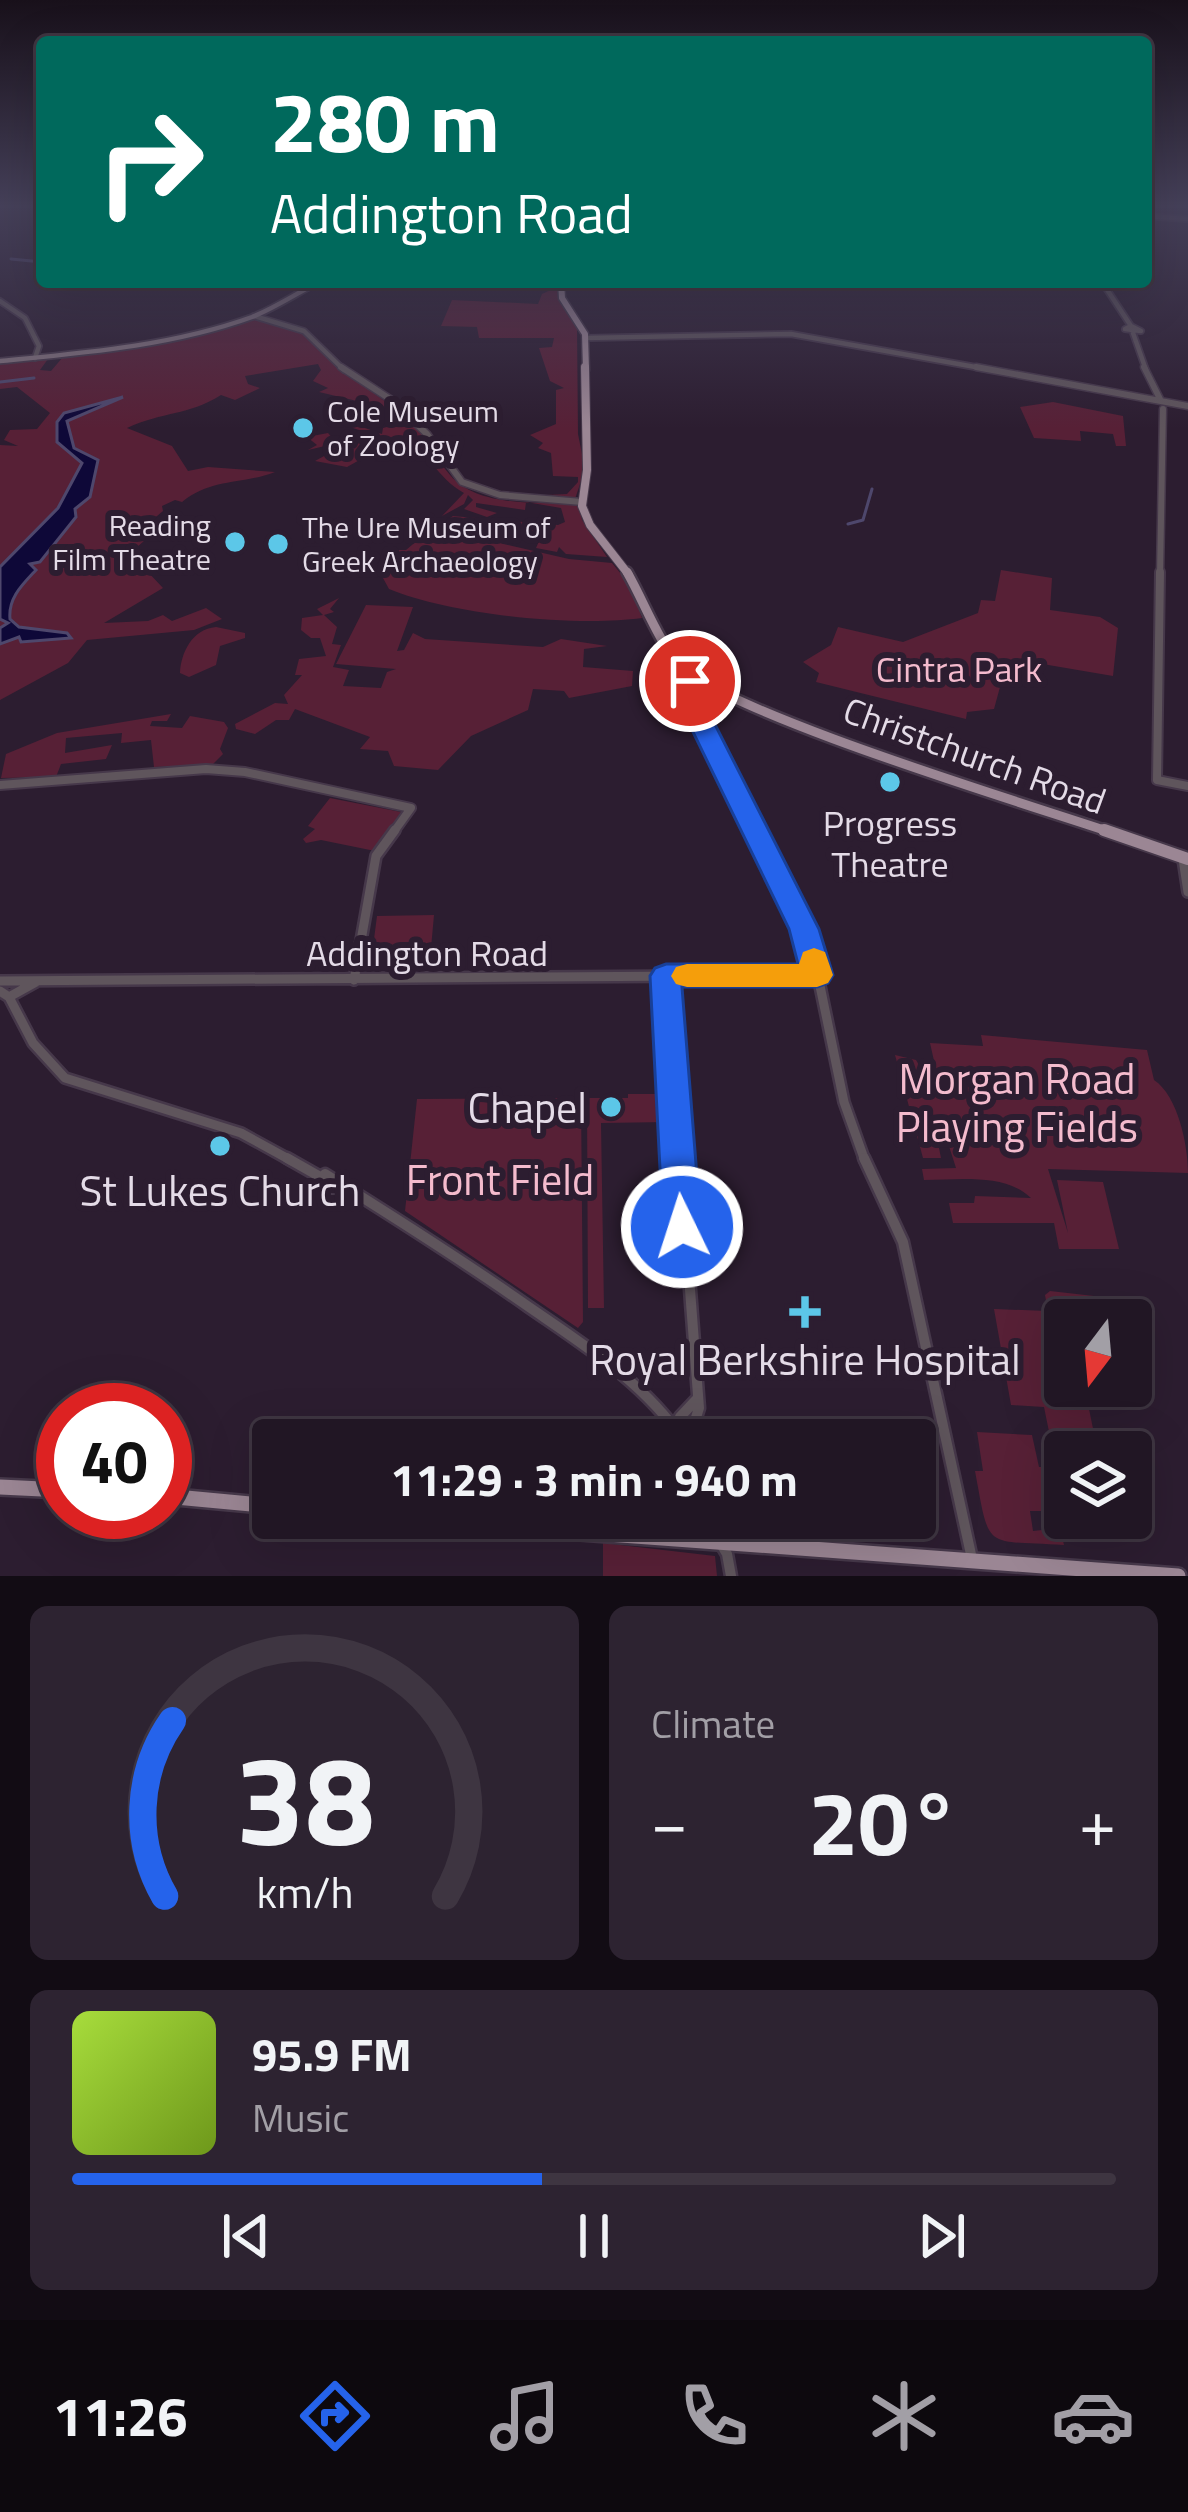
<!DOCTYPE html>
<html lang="en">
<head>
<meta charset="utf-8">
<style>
  :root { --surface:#211624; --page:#2d2331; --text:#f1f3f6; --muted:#a29fa6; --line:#3e3541; --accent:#2563eb }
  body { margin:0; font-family:"Titillium Web",sans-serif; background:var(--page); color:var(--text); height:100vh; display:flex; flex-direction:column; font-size:45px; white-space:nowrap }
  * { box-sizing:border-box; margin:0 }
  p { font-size:39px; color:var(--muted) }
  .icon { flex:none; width:66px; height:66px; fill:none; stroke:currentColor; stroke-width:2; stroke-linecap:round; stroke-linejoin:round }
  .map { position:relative; height:1576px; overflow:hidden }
  .side { display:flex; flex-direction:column; gap:30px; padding:30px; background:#120c14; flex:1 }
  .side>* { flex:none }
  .hud { position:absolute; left:36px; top:36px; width:1116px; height:252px; border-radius:12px; box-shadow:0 12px 48px #0002,0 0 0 3px var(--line); background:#00695c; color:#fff; overflow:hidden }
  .needle { width:78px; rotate:196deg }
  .fabs { position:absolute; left:1044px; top:1299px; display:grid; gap:24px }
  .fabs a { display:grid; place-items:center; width:108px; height:108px; border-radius:12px; background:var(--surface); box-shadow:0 12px 48px #0002,0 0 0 3px var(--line); font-size:60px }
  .speed { position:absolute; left:36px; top:1383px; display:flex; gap:24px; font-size:60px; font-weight:700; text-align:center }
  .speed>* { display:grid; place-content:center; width:156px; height:156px; border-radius:50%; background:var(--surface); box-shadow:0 12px 48px #0002,0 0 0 3px var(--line); line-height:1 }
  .speed .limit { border:18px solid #d22; background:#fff; color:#111 }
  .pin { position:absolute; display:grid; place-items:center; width:102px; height:102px; color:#fff; margin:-51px; border:6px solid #fff; border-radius:50%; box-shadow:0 3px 12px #0007 }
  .me { position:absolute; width:132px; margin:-66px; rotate:356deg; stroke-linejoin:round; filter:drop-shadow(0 0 9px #0008) }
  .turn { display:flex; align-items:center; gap:42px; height:252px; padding:0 36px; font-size:54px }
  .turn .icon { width:156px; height:156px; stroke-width:2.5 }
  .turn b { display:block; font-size:84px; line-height:102px }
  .big { font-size:90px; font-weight:700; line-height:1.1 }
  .side .widget { flex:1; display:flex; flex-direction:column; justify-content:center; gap:18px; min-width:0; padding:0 42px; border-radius:18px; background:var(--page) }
  .side .dial { align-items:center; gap:0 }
  .dial svg { height:312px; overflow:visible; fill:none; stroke:var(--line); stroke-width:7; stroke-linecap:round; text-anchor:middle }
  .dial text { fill:var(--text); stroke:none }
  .song { display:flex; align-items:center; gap:36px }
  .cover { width:144px; height:144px; border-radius:18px; background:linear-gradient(135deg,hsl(80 70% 55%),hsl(80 70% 35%)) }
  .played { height:12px; border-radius:6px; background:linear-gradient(90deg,var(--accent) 45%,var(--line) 45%) }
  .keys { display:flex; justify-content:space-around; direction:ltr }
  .heat { display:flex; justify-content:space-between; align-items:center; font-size:66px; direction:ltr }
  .side .tiles { flex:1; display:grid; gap:30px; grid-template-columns:1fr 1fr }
  .widget:last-child { grid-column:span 2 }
  .trip { position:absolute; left:252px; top:1419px; width:684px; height:120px; border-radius:12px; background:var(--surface); box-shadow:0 12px 48px #0002,0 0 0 3px var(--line); font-weight:700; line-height:120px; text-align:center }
  .tabs { display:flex; height:192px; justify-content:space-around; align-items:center; background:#0d090e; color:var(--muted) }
  .tabs .icon { width:84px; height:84px }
  .tabs .active { color:var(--accent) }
  .tabs b { font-size:54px; color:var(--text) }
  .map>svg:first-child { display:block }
</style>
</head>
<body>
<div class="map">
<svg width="1188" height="1576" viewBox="0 0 1188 1576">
  <rect width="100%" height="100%" fill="#2c1d30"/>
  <!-- green -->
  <path fill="#572036" d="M557,287L561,304L577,326L578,434L585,469L575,499L527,496L567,494L578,482V477L553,476L551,453L538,448L543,443L530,435L556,424V390L564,388L550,381L539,348L552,347L554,338H479L477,327L441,326L452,300L538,304L542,294Z
    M257,319L302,332L347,374L404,415L393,420L378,406L319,392L328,388L313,381L321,370L318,364L245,376L248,384L260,388L235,400L221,395C187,416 164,411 127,428L172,446L188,471L208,467L275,472C241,485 212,478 182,502L175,500L162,506L163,511L133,536L144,541L130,553L163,588L104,623L148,621L163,615L172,621L206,608L222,619L194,630L87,640L68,663L0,700V445L18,446L4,440L10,430L37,429L50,413L17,387L0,389V363L48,359L40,370L51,371L63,357Z
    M1053,402L1123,416L1126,446H1116L1113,434L1080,431L1081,441L1034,438L1020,407Z
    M331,416L382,434L383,428L410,421C427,437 435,458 450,475C478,508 539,502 579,504L582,520L607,557L566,554L559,547L557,552L536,548L541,537L547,535L530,531L533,537L482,528L477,534L490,537L465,535L569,559L612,563L631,586L642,618C576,627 451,615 389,589L383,578L400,556L386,550H406L431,529L462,535L443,523L453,516L558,525L565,522L561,508L526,502L525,510L476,503V507L497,513L487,517L464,509L473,500L468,495L464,504L442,516L464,493C435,477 429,449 399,438L347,467L315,461L335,450L325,446L308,450L317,445L307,437L328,433L335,441L362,431L326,419Z
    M1001,570L1052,578L1050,610L1100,617L1118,628L1113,676L1019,660L1009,687H1000L994,709L967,712L966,719L816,682L819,673L803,662L831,645L838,627L903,642L978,613L981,600L995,601Z
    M339,598L330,609L334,612L324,615L337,627L332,644L341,645L333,667L349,670L343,686L381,688L387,672L396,669L336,664L366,605L413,607L397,651L404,650L413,633L425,639L543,647L561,639L607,646L584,649L583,667L633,671L632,686L569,698L564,691L533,689L528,710L471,736L438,770L394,766L388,751L360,749L370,737L295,709L289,720H276L255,734L236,729L235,724L275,703L288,704L284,695L302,675H295L299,659L326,656L320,638H311L301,630L302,618L323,615L317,609Z
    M216,627L245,633V638L220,646L216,665L189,677L180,673C181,653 192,629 216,627Z
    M171,714L167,721H152L150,726L182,728L190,716L224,722L228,728L220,749L223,754L212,765L154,767L151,740L121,743L122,733L66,738L65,753L112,745L106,759L61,764L56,777L1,778L6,754L57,733Z
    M330,798L401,812L375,851L321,840L306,843L303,839L315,829L308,826Z
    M434,915L429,970H370L377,916Z
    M981,1035L1147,1050L1154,1080C1178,1096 1188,1145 1188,1173L1048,1169L1068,1233L1057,1180L1103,1182L1119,1249H1059L1054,1223H953L949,1203H974L975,1196L1031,1198C1005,1173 959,1180 924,1180L922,1169L956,1168L948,1143H938L941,1158H923L895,1055L916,1060L929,1082L939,1083L930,1043L983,1046Z
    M628,1094H667L669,1122L601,1123L604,1308H588L587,1098H628Z
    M581,1098L583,1322L578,1328L405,1211L417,1099Z
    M1050,1291L1094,1296L1100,1320H1065V1386H1116L1122,1410L1089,1409L1097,1448L1094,1452H1065V1462L1055,1461L1044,1407L1011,1405L994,1309L1048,1311L1045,1295Z
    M977,1432L1032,1435L1039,1467H1059L1065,1479H1056L1061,1497H1045L1047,1511H1030L1033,1531L1060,1528L1064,1545C983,1540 990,1552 975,1471H983Z
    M603,1543L715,1556L717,1576H603Z"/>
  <!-- water -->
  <path fill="#0e0838" stroke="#4e476c" stroke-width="3" d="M123,397L67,421L74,448L98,460L90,497L75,509L76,517L40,562L30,564L36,570C22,585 8,598 10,619L19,627L67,633L71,638L21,642L19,637L0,644V628L8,623L0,619V567L58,508L82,463L57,442V422L64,413Z"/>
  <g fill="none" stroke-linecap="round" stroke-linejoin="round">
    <!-- stream -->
    <path stroke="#4e476c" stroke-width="3" d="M11,259L42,262
      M0,382L34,378
      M848,524L863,520L872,489"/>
    <defs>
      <path id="tertiary-far4" d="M1146,216L1188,219
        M1102,282L1131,326
        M0,301L25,318L39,346L35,358
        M254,316L304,331L344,370
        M1131,326L1141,331L1125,329Z
        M1133,333L1146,370
        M585,338L791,334L992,370"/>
      <path id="tertiary-far3" d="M341,367L390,399L427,434L462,482L500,495L582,502
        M976,367L1188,406
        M1144,367L1161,401
        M1160,575L1163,409"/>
      <path id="tertiary-far2" d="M1160,572L1157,780L1188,786
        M700,677L687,683L686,693L755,833
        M0,785L206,769L245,772L411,808L393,833"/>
      <path id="tertiary-far1" d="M753,830L813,952L844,1102L865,1161
        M1183,859L1188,892
        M666,976L680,1161
        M354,980L376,856L395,830
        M0,981L817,975
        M0,991L9,997L33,1043L65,1078L241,1133L292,1161
        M9,997L36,982"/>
      <path id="tertiary" d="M287,1158L324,1179
        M680,1158L699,1408L692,1430
        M864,1158L903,1242L972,1559
        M325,1174C394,1217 462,1260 529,1307C584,1345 645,1383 683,1440
        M322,1188L342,1187
        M680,1417L696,1400
        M692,1430L699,1440
        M705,1518L727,1554L731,1576"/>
      <path id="secondary" d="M0,361C83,353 172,346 252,317C275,308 297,293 319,282"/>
      <path id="primary-far4" d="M561,282L562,298L585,334L586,370"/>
      <path id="primary-far3" d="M585,367L587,470L582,506L590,525L629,575"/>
      <path id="primary-far2" d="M627,572C643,600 656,635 675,661C713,710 1037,807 1113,833"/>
      <path id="primary-far1" d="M1104,830L1188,859"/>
      <path id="primary" d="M0,1487L63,1490
        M165,1496L273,1506
        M391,1518L1178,1576"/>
    </defs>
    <!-- tertiary-far4 casing -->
    <use href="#tertiary-far4" stroke="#46384a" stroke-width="8"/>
    <!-- tertiary-far3 casing -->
    <use href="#tertiary-far3" stroke="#46384a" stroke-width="9"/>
    <!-- tertiary-far2 casing -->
    <use href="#tertiary-far2" stroke="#46384a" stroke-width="12"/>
    <!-- tertiary-far1 casing -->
    <use href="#tertiary-far1" stroke="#46384a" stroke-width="14"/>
    <!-- tertiary casing -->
    <use href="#tertiary" stroke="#46384a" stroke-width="15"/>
    <!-- secondary casing -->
    <use href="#secondary" stroke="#46384a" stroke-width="8"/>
    <!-- primary-far4 casing -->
    <use href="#primary-far4" stroke="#46384a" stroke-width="9"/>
    <!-- primary-far3 casing -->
    <use href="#primary-far3" stroke="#46384a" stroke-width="10"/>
    <!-- primary-far2 casing -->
    <use href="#primary-far2" stroke="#46384a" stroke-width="14"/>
    <!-- primary-far1 casing -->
    <use href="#primary-far1" stroke="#46384a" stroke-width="16"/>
    <!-- primary casing -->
    <use href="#primary" stroke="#46384a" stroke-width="20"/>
    <!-- tertiary-far4 -->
    <use href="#tertiary-far4" stroke="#5f555c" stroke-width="4.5"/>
    <!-- tertiary-far3 -->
    <use href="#tertiary-far3" stroke="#5f555c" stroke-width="6"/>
    <!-- tertiary-far2 -->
    <use href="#tertiary-far2" stroke="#5f555c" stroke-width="8"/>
    <!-- tertiary-far1 -->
    <use href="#tertiary-far1" stroke="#5f555c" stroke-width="9"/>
    <!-- tertiary -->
    <use href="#tertiary" stroke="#5f555c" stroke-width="10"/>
    <!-- secondary -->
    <use href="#secondary" stroke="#81717c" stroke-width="4.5"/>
    <!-- primary-far4 -->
    <use href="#primary-far4" stroke="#9b8694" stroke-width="6"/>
    <!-- primary-far3 -->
    <use href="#primary-far3" stroke="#9b8694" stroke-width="8"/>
    <!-- primary-far2 -->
    <use href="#primary-far2" stroke="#9b8694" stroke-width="9"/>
    <!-- primary-far1 -->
    <use href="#primary-far1" stroke="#9b8694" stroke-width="12"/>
    <!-- primary -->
    <use href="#primary" stroke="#9b8694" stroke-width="15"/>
  </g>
  <!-- sky -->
  <linearGradient id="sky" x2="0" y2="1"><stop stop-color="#18101a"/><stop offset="0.48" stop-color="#454059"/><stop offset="1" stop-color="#454059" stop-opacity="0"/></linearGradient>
  <rect width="1188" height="429" fill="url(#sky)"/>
  <!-- route -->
  <path fill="#2563eb" stroke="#184099" stroke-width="3" d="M690,674L702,681L699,693L819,929L833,975L828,983L817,987H682L701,1227L695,1238L682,1243L669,1238L663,1227L650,976L655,968L666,964H798L789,929L674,693L681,676Z"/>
  <!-- slow -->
  <path fill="#f59e0b" d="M814,948L825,952L833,975L828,983L817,987H687L676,984L671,976L676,967L687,964H799L803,952Z"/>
  <!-- markers -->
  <g fill="#5cc7e8" stroke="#2c1d30" stroke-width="4.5">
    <circle cx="303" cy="428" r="12"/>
    <circle cx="235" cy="542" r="12"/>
    <circle cx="278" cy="544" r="12"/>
    <circle cx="890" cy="782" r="12"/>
    <circle cx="611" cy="1107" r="12"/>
    <circle cx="220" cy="1146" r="12"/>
    <path d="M799 1294h12v12h12v12h-12v12h-12v-12h-12v-12h12z"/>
  </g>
  <g text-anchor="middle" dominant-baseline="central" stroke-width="12" stroke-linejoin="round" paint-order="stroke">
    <!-- far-poi labels -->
    <g font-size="30" fill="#e4dbe7" stroke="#2c1d30" text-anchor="start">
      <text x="327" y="411">Cole Museum<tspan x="327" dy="34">of Zoology</tspan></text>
      <text x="211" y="525" text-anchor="end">Reading<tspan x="211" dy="34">Film Theatre</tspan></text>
      <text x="302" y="527">The Ure Museum of<tspan x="302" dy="34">Greek Archaeology</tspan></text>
    </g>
    <!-- park labels -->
    <g font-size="36" fill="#f4bbcd" stroke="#2c1d30">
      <text x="959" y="668">Cintra Park</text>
    </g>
    <!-- street labels -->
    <g font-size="36" fill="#e4dbe7" stroke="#2c1d30">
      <text transform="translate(975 755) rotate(20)">Christchurch Road</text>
      <text x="427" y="952">Addington Road</text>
    </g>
    <!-- poi labels -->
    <g font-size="36" fill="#e4dbe7" stroke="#2c1d30">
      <text x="890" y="822">Progress<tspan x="890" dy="41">Theatre</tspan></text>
    </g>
    <!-- near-park labels -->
    <g font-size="42" fill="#f4bbcd" stroke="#2c1d30">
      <text x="1017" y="1078">Morgan Road<tspan x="1017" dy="48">Playing Fields</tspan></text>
      <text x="500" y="1179">Front Field</text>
    </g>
    <!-- near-poi labels -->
    <g font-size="42" fill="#e4dbe7" stroke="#2c1d30">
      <text x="587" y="1107" text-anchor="end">Chapel</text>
      <text x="220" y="1190">St Lukes Church</text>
      <text x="805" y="1359">Royal Berkshire Hospital</text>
    </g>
  </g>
</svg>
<div class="fabs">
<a><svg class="needle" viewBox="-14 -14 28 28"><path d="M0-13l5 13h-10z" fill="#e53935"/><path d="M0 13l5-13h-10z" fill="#a29fa6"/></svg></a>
<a><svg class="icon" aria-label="layers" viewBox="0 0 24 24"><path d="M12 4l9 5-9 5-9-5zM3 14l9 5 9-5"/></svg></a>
</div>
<div class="speed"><div class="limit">40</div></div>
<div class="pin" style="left:690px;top:681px;background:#d93025"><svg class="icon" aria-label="arrive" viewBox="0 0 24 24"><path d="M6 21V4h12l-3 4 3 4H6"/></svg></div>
<svg class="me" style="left:682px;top:1227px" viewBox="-20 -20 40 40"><circle r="17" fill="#2563eb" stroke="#fff" stroke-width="3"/><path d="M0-11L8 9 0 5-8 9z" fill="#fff"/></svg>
<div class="trip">11:29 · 3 min · 940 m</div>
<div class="hud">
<div class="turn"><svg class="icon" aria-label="right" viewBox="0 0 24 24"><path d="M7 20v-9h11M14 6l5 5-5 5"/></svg><div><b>280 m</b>Addington Road</div></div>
</div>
</div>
<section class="side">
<div class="tiles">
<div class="widget dial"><svg viewBox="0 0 100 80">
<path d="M14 69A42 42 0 1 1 86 69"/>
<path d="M14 69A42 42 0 0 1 16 24" stroke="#2563eb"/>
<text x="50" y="56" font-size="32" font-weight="700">38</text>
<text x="50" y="72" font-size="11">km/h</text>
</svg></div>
<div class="widget"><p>Climate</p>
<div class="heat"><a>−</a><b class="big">20°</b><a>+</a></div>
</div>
<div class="widget">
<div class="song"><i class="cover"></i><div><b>95.9 FM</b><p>Music</p></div></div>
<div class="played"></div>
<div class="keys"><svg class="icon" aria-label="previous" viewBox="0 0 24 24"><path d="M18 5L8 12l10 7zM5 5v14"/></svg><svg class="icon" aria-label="pause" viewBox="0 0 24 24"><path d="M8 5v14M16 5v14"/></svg><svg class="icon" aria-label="next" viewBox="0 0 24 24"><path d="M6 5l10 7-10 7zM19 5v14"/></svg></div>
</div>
</div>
</section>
<nav class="tabs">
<b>11:26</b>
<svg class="icon active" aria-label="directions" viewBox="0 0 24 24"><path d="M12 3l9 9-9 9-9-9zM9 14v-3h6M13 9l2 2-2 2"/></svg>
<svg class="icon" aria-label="music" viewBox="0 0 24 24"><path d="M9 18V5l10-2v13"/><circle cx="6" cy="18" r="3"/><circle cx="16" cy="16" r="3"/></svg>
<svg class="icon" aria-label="phone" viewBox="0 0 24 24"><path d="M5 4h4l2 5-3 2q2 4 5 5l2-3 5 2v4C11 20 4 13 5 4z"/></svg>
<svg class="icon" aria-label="climate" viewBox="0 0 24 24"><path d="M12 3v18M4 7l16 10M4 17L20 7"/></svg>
<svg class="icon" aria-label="car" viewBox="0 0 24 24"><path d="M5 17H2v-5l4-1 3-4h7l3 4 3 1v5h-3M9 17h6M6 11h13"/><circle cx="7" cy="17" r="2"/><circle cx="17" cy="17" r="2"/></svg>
</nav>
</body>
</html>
